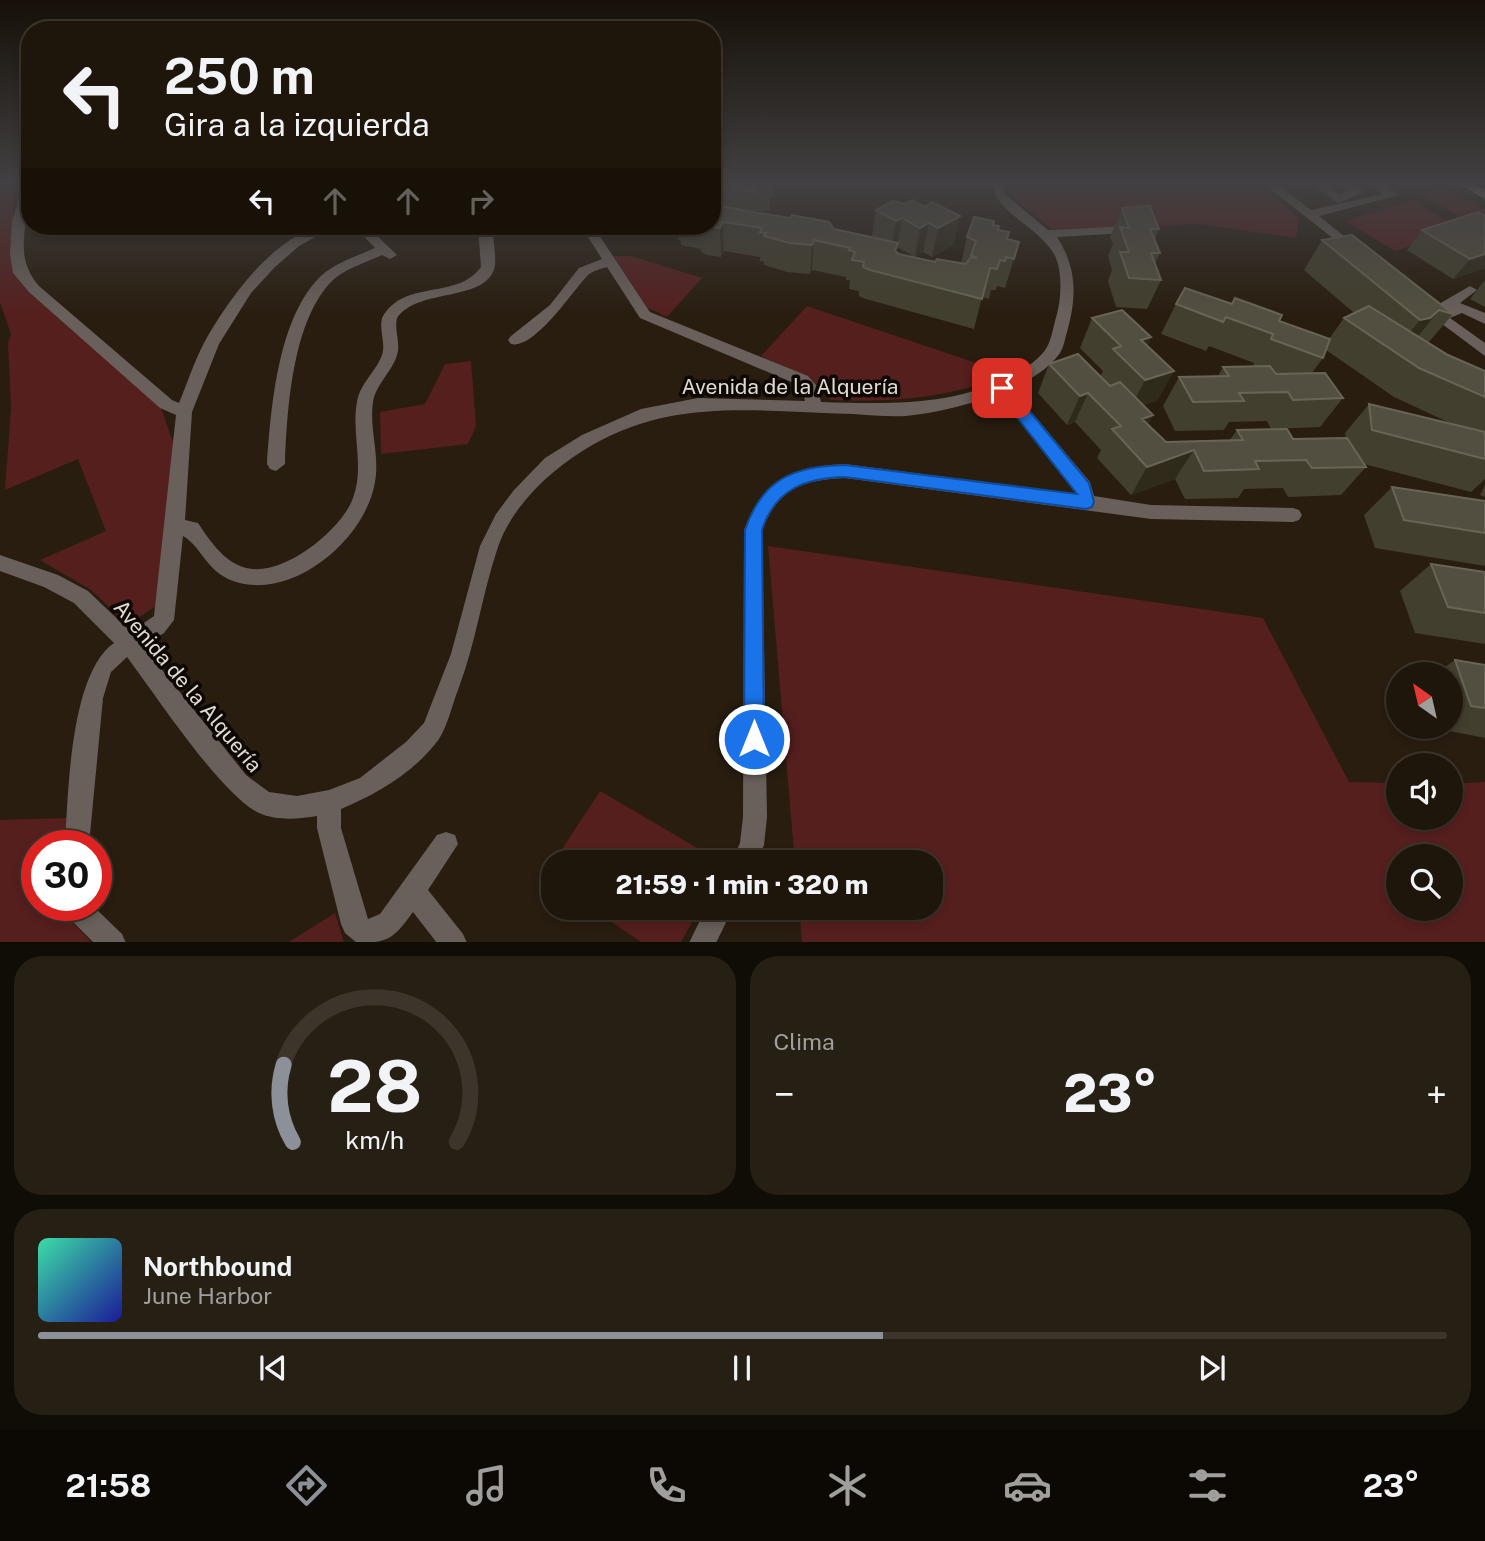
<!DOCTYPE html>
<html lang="es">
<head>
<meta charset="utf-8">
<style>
  :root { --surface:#1e160b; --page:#261f14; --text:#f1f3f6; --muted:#a19f9d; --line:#3c352c; --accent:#8c9099 }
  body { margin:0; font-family:"Public Sans",sans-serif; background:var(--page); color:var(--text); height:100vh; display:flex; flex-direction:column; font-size:26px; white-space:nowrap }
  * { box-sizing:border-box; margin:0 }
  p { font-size:23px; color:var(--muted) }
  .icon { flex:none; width:38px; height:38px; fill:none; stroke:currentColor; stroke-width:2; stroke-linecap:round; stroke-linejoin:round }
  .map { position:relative; height:942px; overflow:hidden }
  .drawer { display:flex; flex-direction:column; gap:14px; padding:14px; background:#100c06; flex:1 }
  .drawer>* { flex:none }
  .top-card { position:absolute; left:21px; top:21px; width:700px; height:214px; border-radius:28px; box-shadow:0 4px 10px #0003,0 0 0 2px var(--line); background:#1e160b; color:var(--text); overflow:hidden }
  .needle { width:46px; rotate:326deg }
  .buttons { position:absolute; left:1386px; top:662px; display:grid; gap:14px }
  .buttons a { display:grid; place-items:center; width:77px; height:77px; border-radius:50%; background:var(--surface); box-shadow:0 4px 10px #0003,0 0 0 2px var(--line); font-size:35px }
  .speed { position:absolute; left:21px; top:830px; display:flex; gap:14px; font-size:35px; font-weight:700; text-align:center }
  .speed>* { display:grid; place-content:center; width:91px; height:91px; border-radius:50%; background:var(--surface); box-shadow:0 4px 10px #0003,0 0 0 2px var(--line); line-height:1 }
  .speed .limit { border:10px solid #d22; background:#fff; color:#111 }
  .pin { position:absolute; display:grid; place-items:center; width:60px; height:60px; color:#fff; margin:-30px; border-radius:14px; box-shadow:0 4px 10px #0006 }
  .me { position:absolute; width:77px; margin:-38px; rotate:0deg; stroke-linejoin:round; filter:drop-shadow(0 0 5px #0008) }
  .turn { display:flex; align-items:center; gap:24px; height:147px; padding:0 28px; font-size:32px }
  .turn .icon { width:91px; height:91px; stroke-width:2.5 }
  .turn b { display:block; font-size:49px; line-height:60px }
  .lanes { display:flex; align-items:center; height:66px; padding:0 28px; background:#0003; justify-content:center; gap:35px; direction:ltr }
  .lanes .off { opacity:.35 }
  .big { font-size:52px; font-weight:800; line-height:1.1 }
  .drawer .card { flex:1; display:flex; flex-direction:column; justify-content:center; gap:10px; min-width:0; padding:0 24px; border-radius:28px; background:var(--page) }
  .drawer .dial { align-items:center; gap:0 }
  .dial svg { height:182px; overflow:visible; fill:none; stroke:var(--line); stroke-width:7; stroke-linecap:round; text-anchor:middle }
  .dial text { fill:var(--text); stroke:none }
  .song { display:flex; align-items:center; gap:21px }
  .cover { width:84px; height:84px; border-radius:10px; background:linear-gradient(135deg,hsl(160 70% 55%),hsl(240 70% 35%)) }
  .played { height:7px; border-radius:4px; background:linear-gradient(90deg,var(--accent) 60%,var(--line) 60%) }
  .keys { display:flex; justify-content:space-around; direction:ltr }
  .heat { display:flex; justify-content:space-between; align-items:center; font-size:38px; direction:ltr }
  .drawer .tiles { flex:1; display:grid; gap:14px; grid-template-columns:1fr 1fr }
  .card:last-child { grid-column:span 2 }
  .trip { position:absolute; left:541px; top:850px; width:402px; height:70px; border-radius:28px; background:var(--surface); box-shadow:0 4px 10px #0003,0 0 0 2px var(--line); font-weight:800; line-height:70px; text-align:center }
  .tab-bar { display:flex; height:112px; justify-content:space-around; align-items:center; background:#0c0904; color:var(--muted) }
  .tab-bar .icon { width:49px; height:49px }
  .tab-bar .current { color:var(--accent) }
  .tab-bar b { font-size:32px; color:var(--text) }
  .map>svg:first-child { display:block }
</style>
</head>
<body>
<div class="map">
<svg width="1485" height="943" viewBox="0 0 1485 943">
  <rect width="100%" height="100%" fill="#281d0f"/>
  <!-- green -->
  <path fill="#551f1e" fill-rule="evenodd" d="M0,183H13V268L86,340L161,408L174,445L156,606L135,620L122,619L91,590L40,560L106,531L78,459L5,490L11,408L8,343L11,334L0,302Z
    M1151,183L1183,187L1257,183L1299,218L1296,238L1200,224L1052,229L1012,197L1009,184Z
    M1443,187L1485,209V226L1480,228L1420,194Z
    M1412,200L1462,229L1395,251L1346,221Z
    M613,256H631L702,278L667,317L648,308Z
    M807,306L991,368L1000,377C944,399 890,402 831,400L809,377L761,356Z
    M471,361L476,426L468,444L381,454L380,412L425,404L445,364Z
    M768,546L1263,618L1349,782L1398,783V817H1451V784L1485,782V942H802L799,908H931V863H795ZM1398,856H1451V908H1398Z
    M600,791L723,863H553Z
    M68,818L66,845H37V905H63V912L91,942H0V820Z
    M591,908H700L681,942H641Z
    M335,913L344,942H289Z"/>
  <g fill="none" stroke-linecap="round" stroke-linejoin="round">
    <!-- minor -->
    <path fill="#69605b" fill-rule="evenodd" d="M17,183L30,184C30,222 11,254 39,286L172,400L179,403C187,384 194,362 204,343C227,301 281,223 335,226L299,246L275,267L251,293L219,344L192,412L185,520L198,523C209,539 222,560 243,567C280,580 341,531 353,498C365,466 351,434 357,402C360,383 376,372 382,355C386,343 379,331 382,318C404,278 456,301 481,267L478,226H492C493,238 496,253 495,265C489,303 418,287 397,318C394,331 401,343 397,355C392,372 376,384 373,402C369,429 380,455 375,482C366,539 292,602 233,581C206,571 201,546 183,536L174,620L164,633L143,646L246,775L269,792L297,796L329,790L360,778L406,742L424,723L451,654L480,546L496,514L514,490L545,458L582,435L641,409L698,398L805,401L802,388L796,384L640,318L607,267C600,269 592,271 587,276C572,292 534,350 511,344L508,340L511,336L550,305L579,268L602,259L581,226H593L650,312L808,376L817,386L821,402C888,404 954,407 1015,374C1026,368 1041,358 1047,347C1051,340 1053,329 1055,321C1061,303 1063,276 1056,258C1043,228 994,213 992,183H1004L1005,194L1048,230L1131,226L1133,229L1126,233L1057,237C1077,268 1077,297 1067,332C1065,338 1064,347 1060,353C1049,369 1029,380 1012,389L1090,482L1094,496L1151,505L1293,508L1299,510L1302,515L1299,520L1293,522L1151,519L845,478C802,480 779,488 762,530L767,817L764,845L756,863H731L740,843L743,817L744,530C765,479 791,467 845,464L1076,494L1075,489L999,395C968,404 938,413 906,416C888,417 870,415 853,414C761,412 677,397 594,444C555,466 513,503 498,547C482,594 476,643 458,690C452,705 448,725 439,739C415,772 377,794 341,809V828L368,919L380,914L437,835L446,832L455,835L458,844L428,890L463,934L467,943H437L413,912C394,938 389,943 357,943L345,933L341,924L317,828V816C299,819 277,821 259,813C221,795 155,694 127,657L111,672L103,698L89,845H65C68,794 70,673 114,643L74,603L44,587L0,571V555L58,575L88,591L131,632L154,616L176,415L160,408L29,292L13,273L10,254L12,221L21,193Z
      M1263,183H1276L1311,210L1383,194L1370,183H1384L1399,195L1319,216L1359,248V254L1354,255Z
      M1310,183H1324L1340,194L1349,191L1339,183H1353L1364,192L1338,203Z
      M354,226H367L397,255L390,259L382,255C365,263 343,269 330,283C292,324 287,411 285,464L276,471L270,469L267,464C271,407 278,316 322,275C337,262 358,256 375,248Z
      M1470,286L1477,290L1460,303L1485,313V324L1462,313L1450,318L1485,343V356L1422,309L1429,304L1438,308L1439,304Z
      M61,905H92L122,934L126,943H94L65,914Z
      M706,908H733L716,943H689Z"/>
    <!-- major -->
    <path fill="#b4a198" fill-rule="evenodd" d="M1457,183H1472L1485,190V199Z"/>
  </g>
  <!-- wall -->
  <path fill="#423f2e" d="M724,183H774V197H770V211H756V212L872,237L876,210L906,204L925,207L960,216L953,245L932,257L923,252L915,257L897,247V252L899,254L935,262L961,263L967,237L993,225L1007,239L1019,242L1005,288L997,286L996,290H991L989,299L982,297L974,329L866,299L859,296V291L849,289L850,280H846V277L812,270L810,274L787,272L764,265V262L760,261V257L724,251L721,257L707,255L701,252V249L681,245V241L678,240V236L672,235L671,226H712L724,207Z
    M1122,208L1159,229L1155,240L1160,253L1155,263L1161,280L1147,309L1116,307L1108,281L1112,270L1108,256L1113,244L1110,237Z
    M1485,216V268L1453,279L1407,250L1422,230Z
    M1322,240L1453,314L1428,343L1448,355L1485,371V479L1471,492L1364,464L1366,467L1341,495L1288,497L1283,488L1244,489L1238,498L1185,499L1175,479L1131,495L1097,458L1101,450L1075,422L1067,425L1038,393L1049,364L1100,377L1103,371L1080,348L1092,318L1151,337L1147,346L1158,400L1143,405L1153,415L1148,424L1166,442L1229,441L1237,430L1293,439L1346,438L1345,433L1369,404L1452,424L1394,397L1326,350L1323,358L1311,374L1343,398L1320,427L1271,429L1267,421L1229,422L1224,430L1175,431L1163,406L1179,377L1218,376L1223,367L1253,366L1254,363L1209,346L1206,351L1161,334L1176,304L1279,321L1329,339L1344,318L1354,313L1304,270Z
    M1485,280V307L1470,299Z
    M1485,485V497L1480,495Z
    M1392,487L1485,501V566L1375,548L1364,515Z
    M1431,564L1485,572V644L1415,633L1400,591Z
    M1455,660L1485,665V738L1434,728L1433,726H1451V674H1435Z"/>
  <!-- shaded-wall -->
  <path fill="#302a1a" d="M960,216L953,245L932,257L938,228Z
    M902,218L897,247L898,243L893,272L891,250L896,221Z
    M723,222L724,251L721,257L720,228Z
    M929,223L923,252L915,257L920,228Z
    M814,240L812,270L810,274L812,245Z
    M1485,254V268L1453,279L1470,259Z
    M1439,310L1415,340L1396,349L1420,320Z
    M1151,337L1137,367L1141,340Z
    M1174,371L1158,400L1130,409L1145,380Z
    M1088,393L1075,422L1067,425L1080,396Z
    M1153,415L1137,444L1142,419Z
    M1194,450L1175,479L1131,495L1147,467Z"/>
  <!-- building -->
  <path fill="#534f40" stroke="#696556" stroke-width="2" d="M724,183H755L756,192L724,186Z
    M912,200L925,207L932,202L960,216L938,228L929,223L920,228L902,218L896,221L876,210L893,201L906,204Z
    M712,205L790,218L792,215L829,222L834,229L898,243L895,251L899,254L935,262L937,259L966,264L971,257L977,258L971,255L976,241L967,237L974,217L994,221L993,225L999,226L998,230L1009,232L1007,239L1019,242L1014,259L1006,257L1005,261L1000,260L997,269L990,268L982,299L870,270L863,267L864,262L852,260L855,252L849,250L850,248L814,240L812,245L789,243L764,236L766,233L760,232L762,228L723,222L720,228L706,226H705H712Z
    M1150,206L1159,229H1150L1160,253H1151L1161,280L1129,278L1120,252H1129L1120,227L1129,228L1122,208Z
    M1478,212L1485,216V254L1470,259L1422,230Z
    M1352,235L1453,314L1439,310L1430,318L1420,320L1322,240Z
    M1185,288L1232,304L1235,298L1282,315L1279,321L1330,339L1323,358L1271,339L1273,334L1226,317L1223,322L1176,304Z
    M1369,306L1448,355L1485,371V397L1419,368L1344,318Z
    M1122,310L1151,337L1141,340L1174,371L1145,380L1113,349L1121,346L1092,318Z
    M1078,354L1110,386L1120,382L1153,415L1142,419L1166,442L1243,440L1237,430L1287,429L1293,439L1347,438L1366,467L1312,468L1306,460L1255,461L1259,469L1204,471L1194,450L1147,467L1112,429L1121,426L1088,393L1080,396L1049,364Z
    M1270,366L1276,374L1325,373L1343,398L1293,400L1288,392L1239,393L1244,401L1193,402L1179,377L1229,376L1223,367Z
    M1369,404L1485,432V459L1372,430Z
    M1392,487L1485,501V533L1404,520Z
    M1431,564L1485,572V613L1448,607Z
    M1455,660L1485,665V708L1471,706Z"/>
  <!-- sky -->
  <linearGradient id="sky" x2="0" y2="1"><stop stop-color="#161008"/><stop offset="0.58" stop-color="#424042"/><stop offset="1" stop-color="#424042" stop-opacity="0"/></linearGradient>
  <rect width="1485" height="315" fill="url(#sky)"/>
  <!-- route -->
  <path fill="#1a73e8" stroke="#114b97" stroke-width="2" d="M1002,383L1008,385L1089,483L1094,502L1092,507L1086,509L845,477C805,478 775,489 762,530L764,739L761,746L754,749L747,746L744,739L745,530C762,479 794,466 845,465L1077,494L997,392L995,388Z"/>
  <g text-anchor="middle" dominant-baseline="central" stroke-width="7" stroke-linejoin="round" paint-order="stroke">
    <!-- street labels -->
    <g font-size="21" fill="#e1dad1" stroke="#0d0804">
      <text x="790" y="386">Avenida de la Alquería</text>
      <text transform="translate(188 686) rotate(50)">Avenida de la Alquería</text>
    </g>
  </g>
</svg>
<div class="buttons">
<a><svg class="needle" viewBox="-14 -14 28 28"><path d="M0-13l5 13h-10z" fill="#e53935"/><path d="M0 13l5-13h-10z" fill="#a19f9d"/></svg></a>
<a><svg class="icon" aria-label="sound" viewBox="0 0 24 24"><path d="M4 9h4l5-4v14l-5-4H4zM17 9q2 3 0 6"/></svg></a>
<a><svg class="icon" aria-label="search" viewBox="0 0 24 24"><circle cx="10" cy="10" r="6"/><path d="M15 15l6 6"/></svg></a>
</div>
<div class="speed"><div class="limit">30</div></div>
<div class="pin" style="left:1002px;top:388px;background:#d93025"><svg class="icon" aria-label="arrive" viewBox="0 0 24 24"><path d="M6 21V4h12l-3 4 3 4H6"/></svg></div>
<svg class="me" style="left:754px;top:739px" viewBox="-20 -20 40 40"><circle r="17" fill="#1a73e8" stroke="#fff" stroke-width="3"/><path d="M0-11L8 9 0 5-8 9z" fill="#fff"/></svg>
<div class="trip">21:59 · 1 min · 320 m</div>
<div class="top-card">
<div class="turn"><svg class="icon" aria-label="left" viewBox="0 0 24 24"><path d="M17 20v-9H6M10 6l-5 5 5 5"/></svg><div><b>250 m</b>Gira a la izquierda</div></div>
<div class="lanes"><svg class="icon" aria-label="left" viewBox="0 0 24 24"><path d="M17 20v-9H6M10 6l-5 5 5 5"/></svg><svg class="icon off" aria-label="ahead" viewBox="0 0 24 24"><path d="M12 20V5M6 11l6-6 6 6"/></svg><svg class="icon off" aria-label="ahead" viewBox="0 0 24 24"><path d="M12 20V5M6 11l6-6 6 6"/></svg><svg class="icon off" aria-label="right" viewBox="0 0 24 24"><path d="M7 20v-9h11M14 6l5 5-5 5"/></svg></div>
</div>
</div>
<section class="drawer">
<div class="tiles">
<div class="card dial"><svg viewBox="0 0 100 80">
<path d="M14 69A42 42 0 1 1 86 69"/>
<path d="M14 69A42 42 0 0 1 10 35" stroke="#8c9099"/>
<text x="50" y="56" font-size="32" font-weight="700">28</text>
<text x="50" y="72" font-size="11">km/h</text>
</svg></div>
<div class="card"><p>Clima</p>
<div class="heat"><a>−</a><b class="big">23°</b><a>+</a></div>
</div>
<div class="card">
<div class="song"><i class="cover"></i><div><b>Northbound</b><p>June Harbor</p></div></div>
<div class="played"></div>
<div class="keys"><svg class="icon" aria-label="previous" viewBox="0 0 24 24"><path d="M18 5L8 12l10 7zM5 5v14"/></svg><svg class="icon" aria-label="pause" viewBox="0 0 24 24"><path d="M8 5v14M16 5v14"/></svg><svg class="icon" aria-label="next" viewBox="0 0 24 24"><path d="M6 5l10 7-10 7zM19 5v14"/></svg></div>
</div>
</div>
</section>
<nav class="tab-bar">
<b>21:58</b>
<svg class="icon current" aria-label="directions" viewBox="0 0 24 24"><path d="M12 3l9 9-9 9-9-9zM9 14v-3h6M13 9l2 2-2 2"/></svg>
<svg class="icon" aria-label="music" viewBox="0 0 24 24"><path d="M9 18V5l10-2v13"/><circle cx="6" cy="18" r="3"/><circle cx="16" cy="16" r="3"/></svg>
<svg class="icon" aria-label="phone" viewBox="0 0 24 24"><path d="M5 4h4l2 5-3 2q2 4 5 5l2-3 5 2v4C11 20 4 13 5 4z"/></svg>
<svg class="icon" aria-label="climate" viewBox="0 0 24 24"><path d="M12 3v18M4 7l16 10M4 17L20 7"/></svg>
<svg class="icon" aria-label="car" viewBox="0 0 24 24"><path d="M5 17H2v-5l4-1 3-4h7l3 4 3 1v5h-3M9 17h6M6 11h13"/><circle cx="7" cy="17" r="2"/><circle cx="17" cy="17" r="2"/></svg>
<svg class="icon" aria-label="filters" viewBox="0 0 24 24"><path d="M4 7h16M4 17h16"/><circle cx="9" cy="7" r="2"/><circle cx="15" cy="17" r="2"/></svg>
<b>23°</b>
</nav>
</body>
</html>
